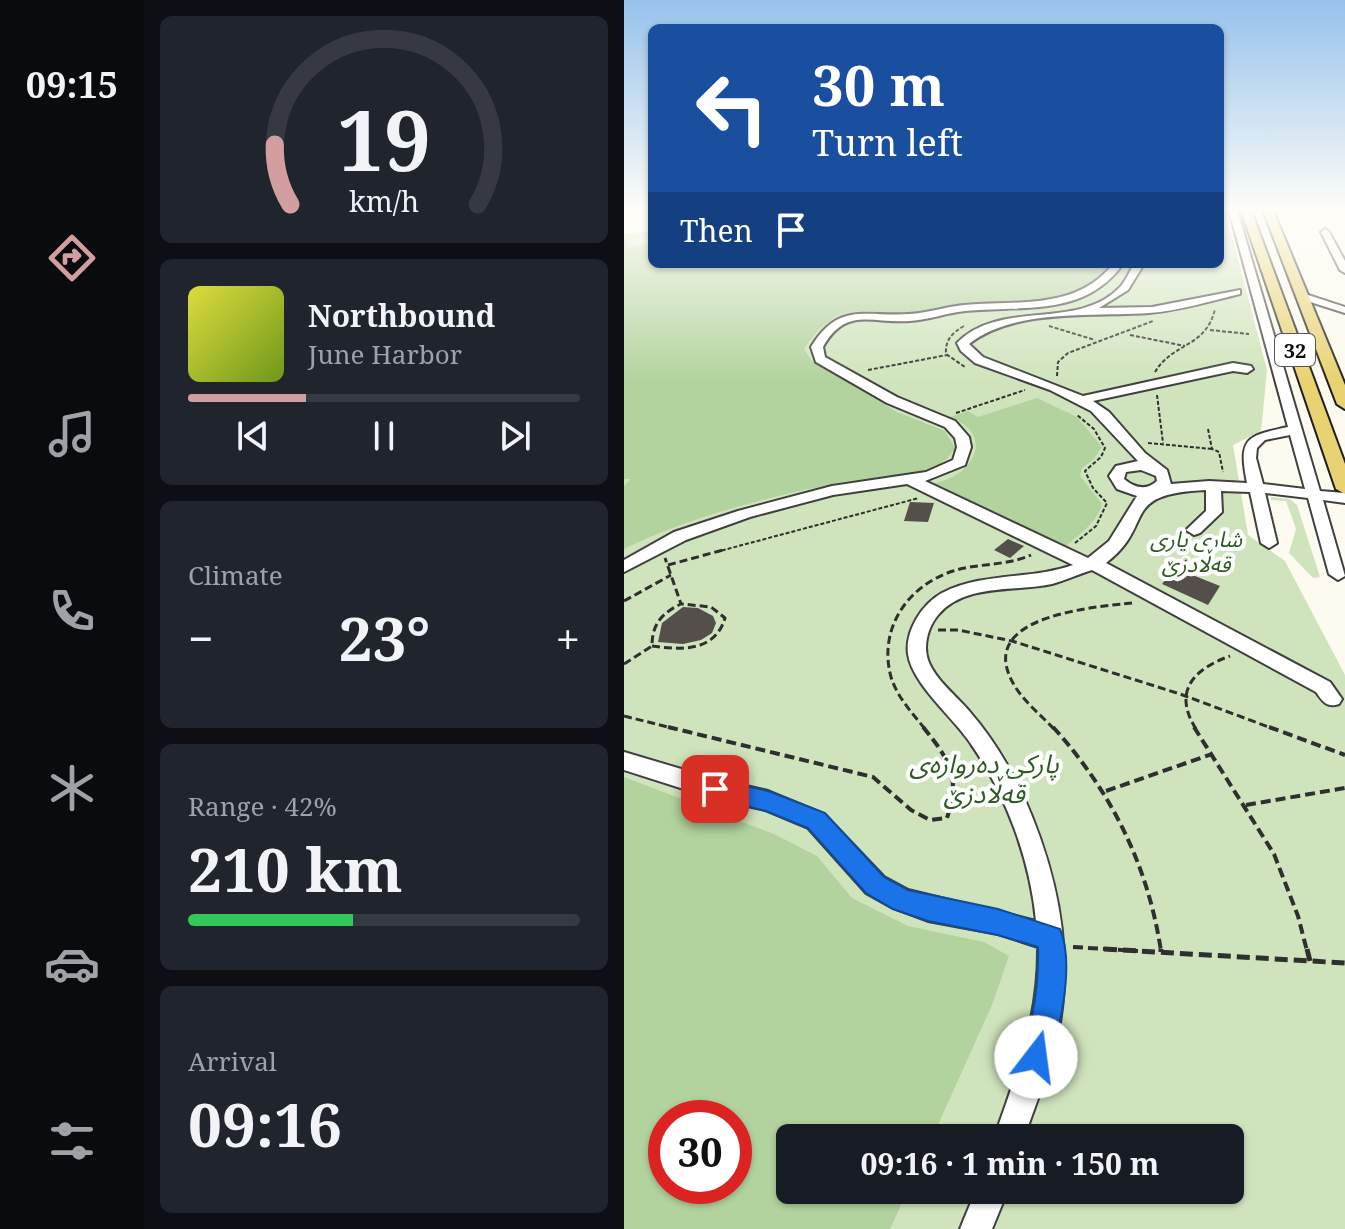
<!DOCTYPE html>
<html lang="en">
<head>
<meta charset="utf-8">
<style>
  :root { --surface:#171b24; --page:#20242c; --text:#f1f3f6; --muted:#9ea1a6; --line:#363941; --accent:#d29e9f }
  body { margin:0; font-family:"Noto Serif","Noto Sans Arabic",serif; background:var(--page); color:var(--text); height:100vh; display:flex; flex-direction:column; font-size:30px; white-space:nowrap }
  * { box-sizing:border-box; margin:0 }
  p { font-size:26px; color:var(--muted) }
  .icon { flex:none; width:44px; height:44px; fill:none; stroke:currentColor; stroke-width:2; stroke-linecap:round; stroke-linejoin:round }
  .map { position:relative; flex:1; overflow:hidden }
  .side { display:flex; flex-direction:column; gap:16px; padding:16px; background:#0d0f14; width:480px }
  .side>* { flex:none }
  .guide { position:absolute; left:24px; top:24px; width:576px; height:244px; border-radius:12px; box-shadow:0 2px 6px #0004; background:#1a4fa0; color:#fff; overflow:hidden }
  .speed { position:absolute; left:24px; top:1100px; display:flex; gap:16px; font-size:40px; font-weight:700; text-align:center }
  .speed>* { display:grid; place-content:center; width:104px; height:104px; border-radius:50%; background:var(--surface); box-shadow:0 2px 6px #0004; line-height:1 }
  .speed .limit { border:12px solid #d22; background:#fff; color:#111 }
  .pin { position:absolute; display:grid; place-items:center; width:68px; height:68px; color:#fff; margin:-34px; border-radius:16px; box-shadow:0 4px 12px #0006 }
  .me { position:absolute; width:88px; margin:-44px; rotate:15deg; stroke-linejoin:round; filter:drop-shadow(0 0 6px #0008) }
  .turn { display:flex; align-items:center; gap:28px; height:168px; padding:0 32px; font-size:36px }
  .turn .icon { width:104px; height:104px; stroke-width:2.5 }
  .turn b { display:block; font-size:56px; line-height:68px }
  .then { display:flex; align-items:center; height:76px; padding:0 32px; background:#0003; gap:16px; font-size:30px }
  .big { font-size:60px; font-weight:700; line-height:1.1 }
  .side .tile { flex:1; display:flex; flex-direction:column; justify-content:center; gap:12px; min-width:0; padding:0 28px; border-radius:12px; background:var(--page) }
  .side .dial { align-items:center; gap:0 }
  .dial svg { height:208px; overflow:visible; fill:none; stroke:var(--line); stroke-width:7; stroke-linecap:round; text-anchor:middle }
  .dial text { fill:var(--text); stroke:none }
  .song { display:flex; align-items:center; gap:24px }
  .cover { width:96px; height:96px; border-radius:12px; background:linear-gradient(135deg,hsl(60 70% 55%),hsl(80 70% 35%)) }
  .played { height:8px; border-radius:4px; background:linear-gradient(90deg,var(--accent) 30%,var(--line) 30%) }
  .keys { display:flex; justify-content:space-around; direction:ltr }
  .heat { display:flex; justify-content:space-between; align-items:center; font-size:44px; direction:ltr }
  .charge { height:12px; border-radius:6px; background:linear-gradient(90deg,#34c759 42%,var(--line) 0) }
  .trip { position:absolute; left:152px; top:1124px; width:468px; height:80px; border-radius:12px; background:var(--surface); box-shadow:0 2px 6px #0004; font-weight:700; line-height:80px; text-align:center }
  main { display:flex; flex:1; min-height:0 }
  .menu { display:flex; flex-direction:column; width:144px; justify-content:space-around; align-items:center; background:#090b0e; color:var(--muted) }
  .menu .icon { width:56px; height:56px }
  .menu .current { color:var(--accent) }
  .menu b { font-size:36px; color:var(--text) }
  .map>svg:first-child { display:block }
</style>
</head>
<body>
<main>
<nav class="menu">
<b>09:15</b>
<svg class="icon current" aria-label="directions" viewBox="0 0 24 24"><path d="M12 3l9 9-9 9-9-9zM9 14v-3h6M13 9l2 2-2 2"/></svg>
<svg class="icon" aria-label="music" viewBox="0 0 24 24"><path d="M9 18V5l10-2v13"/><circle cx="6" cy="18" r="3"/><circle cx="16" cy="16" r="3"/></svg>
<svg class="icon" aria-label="phone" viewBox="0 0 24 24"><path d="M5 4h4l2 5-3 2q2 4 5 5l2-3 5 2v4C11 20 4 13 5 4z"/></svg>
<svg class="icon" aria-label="climate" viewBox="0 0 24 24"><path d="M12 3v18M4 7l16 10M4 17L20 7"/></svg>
<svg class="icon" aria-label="car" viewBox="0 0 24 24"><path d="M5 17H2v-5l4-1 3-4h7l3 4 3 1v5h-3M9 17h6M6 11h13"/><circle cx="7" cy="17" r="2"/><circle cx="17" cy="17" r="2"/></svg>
<svg class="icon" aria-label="filters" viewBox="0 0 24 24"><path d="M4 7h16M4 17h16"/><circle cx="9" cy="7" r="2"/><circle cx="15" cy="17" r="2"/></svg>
</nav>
<section class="side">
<div class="tile dial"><svg viewBox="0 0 100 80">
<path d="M14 69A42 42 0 1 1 86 69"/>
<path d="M14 69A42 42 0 0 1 8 46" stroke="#d29e9f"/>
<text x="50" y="56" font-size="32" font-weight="700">19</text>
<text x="50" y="72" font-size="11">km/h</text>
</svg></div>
<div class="tile">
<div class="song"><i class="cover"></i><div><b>Northbound</b><p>June Harbor</p></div></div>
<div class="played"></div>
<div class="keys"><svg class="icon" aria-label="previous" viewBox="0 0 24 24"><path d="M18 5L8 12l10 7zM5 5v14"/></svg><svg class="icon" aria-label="pause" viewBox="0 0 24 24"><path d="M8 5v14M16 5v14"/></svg><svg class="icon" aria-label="next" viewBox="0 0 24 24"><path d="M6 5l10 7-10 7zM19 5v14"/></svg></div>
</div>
<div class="tile"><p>Climate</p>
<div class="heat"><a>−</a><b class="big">23°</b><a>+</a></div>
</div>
<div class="tile"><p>Range · 42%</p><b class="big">210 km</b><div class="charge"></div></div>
<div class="tile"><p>Arrival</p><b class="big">09:16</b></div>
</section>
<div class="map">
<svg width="721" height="1229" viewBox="0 0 721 1229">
  <rect width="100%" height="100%" fill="#fdfbef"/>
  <!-- green -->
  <path fill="#cfe4bc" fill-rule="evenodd" d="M596,210H601L643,370L637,431L609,445L624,535L661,561L721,675V1229H0V234L28,231V264H596ZM42,1118H110V1186H42ZM166,1138H606V1190H166Z
    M647,497L666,499L673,505L696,577L689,578L665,553L672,529L662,501L647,500Z"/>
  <!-- forest -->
  <path fill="#b2d39d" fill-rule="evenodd" d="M0,239H4L2,248L28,243V264H486C472,307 364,302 326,307C313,309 301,313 289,314C271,315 235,309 221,313C204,318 190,334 180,349L188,361L273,412L321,431L331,448C322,462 313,467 297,473C273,481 243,477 218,482C148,496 64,517 0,549V486L7,479H0Z
    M413,398L453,417L478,447L469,460L458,468L456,476L478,504C473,523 455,534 441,547L307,484C346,478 375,437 326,417L344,411L354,417Z
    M0,777L150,834L193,856L228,898L284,926L360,942L385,956L368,1005L308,1138H166V1190H284L266,1229H0ZM110,1118V1186H42V1118Z"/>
  <!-- building -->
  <path fill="#544f4a" d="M286,502L310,503L304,522L280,521Z
    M384,539L400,546L386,558L370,550Z
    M551,568L596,586L584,605L538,584Z
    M59,607L74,608L89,616L92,623L88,633L77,640L59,644L34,642L38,623Z"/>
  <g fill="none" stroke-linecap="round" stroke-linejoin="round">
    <defs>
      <path id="minor" d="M605,210H613L696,491L721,493V503L699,500L721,576L714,580L705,574L684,498L641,493L653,543L645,548L637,543L626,492L597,491L598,512L576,533L570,535L562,530L582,511V490C493,494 533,524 482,563L706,682L718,699L715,704C703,708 699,702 692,692L468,570C455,574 442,580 428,584C392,592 341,583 314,615C304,627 299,645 304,660C311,680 333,696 346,712C367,736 384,764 398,793C432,868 450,947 435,1028C428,1066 412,1102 400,1138H370C393,1072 415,1018 414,947L374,934L304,921L269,908L242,893L184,828L141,810L91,799L0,770V752L91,779L144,791L200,814L260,877L284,890L412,921C406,859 382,795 347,744C330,718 288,684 284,654C281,631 298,604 318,593C358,572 407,580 449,565L283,484L209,495L126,517L62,540L0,572V560L50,532L114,511L208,486L302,472L329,460L333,447L331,438L321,427L263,403L192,362L187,347C215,301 241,317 285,314C303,313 321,307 340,305C392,300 452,311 489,264H499C460,318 399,305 341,311C322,313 304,320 286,321C248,324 222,306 199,347L201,357L273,397L331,421L345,437L347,447L341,465L301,481L464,558L485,541L513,496L493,489L485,476L492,466L514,461L467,411L426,390L351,363L337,351L333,343C377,298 455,332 497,286C502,280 506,271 510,264H520L504,290L475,308L528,307L616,290V294C586,301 555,311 525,313C469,317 391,308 345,344L359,357L459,396L609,363L627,366L629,369L623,373L609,371L469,401L485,412L521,453L543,470L547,484L585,481L623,483C614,438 622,436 664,427ZM666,435L681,489L639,484L632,458L633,448L641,440ZM517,470L532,476L533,481C522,491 511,488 500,479L502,472Z
        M701,229L705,232L721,261V273L716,270L697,232Z
        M678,293L721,307V313L674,298L673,296Z
        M352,1190H384L368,1229H336Z"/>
      <path id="major" d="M617,210H627L721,464V494L712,489Z
        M639,210H649L721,385V409L713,404Z"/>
    </defs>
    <!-- minor casing -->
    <use href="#minor" stroke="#404040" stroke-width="4"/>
    <!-- major casing -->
    <use href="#major" stroke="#1e1e1e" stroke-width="4"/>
    <!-- path-far3 -->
    <path stroke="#2f2f2f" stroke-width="2" stroke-dasharray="4 2" stroke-linecap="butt" d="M340,326C328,333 321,340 322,354L341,367
      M425,326L471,340
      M586,330L625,334
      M506,335L561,346
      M244,370L323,355
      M531,372C549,342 582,348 591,309
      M433,376L434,362L444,353L529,321
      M533,395L539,443
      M332,413L401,390
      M584,429L588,449L595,452L599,472
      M524,443L588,449
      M451,543L472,526L483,503L469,488L461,471L477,457L481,448L470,429L453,415
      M92,552L295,498"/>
    <!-- path-far2 -->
    <path stroke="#2f2f2f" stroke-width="3" stroke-dasharray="8 4" stroke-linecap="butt" d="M44,565L99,550
      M0,601L47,575
      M314,630H334L388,641L556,694L650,729
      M28,646C58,650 91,652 101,618L87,607L58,604
      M0,664L28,646C28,624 38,613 57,604L41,558
      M0,716L52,729
      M301,729C289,714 273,697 267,677C254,629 283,586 329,571C354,563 383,566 407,555
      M430,729C415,713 395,698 386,677C358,615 471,607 508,603
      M572,729C548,691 570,669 606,656"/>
    <!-- path-far1 -->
    <path stroke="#2f2f2f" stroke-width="4" stroke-dasharray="10 5" stroke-linecap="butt" d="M44,727L249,777L287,810L306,820L323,818C337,777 325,759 299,727
      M429,727C487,791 524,865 537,951
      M570,727L650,854L674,916L683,951
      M645,727L721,755
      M482,791L588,754
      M622,805L721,788
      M449,947L514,951"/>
    <!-- path -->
    <path stroke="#2f2f2f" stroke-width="5" stroke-dasharray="13 6" stroke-linecap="butt" d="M480,949L721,963
      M537,949V952
      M683,949L686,961"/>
    <!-- minor -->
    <use href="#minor" fill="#fff" fill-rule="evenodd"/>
    <!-- major -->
    <use href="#major" fill="#e9d272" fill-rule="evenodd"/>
  </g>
  <!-- sky -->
  <linearGradient id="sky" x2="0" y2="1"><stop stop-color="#95c2eb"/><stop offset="0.55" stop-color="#fefdf8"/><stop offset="1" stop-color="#fefdf8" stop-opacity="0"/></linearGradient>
  <rect width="721" height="382" fill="url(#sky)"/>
  <!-- route -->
  <path fill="#1a73e8" stroke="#114b97" stroke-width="2" d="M91,779L144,791L201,813L260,877L284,890L374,909L436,929C451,964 436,1033 422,1068L412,1072L401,1068L397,1057C409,1022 415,985 414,947L374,935L304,921L269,909L242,893L184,828L142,811L83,796L80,789L83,782Z"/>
  <g text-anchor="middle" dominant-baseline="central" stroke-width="8" stroke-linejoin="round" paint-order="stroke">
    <!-- shield labels -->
    <rect fill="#fff" stroke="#565656" stroke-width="2" x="651" y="334" width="40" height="32" rx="6"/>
    <g font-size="20" font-weight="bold" fill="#0d0d0d">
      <text x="671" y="350">32</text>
    </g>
    <!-- park labels -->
    <g font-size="22" font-style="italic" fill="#2d5d24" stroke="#fff">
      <text x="572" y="538">شاری یاری<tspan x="572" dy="25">قەڵادزێ</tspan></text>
    </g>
    <!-- near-park labels -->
    <g font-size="26" font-style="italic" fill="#2d5d24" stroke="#fff">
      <text x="360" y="763">پارکی دەروازەی<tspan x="360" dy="30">قەڵادزێ</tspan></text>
    </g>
  </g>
</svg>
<div class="speed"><div class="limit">30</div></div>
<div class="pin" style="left:91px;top:789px;background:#d93025"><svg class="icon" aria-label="arrive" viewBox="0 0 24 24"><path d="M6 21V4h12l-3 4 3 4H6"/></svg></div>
<svg class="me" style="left:412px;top:1057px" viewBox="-20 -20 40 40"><circle r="19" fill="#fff"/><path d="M0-13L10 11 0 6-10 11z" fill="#1a73e8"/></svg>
<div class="trip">09:16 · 1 min · 150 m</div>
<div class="guide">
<div class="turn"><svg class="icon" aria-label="left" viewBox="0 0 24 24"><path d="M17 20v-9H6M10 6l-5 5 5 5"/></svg><div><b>30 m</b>Turn left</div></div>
<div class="then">Then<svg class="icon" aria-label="arrive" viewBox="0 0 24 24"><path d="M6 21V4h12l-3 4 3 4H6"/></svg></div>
</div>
</div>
</main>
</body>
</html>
